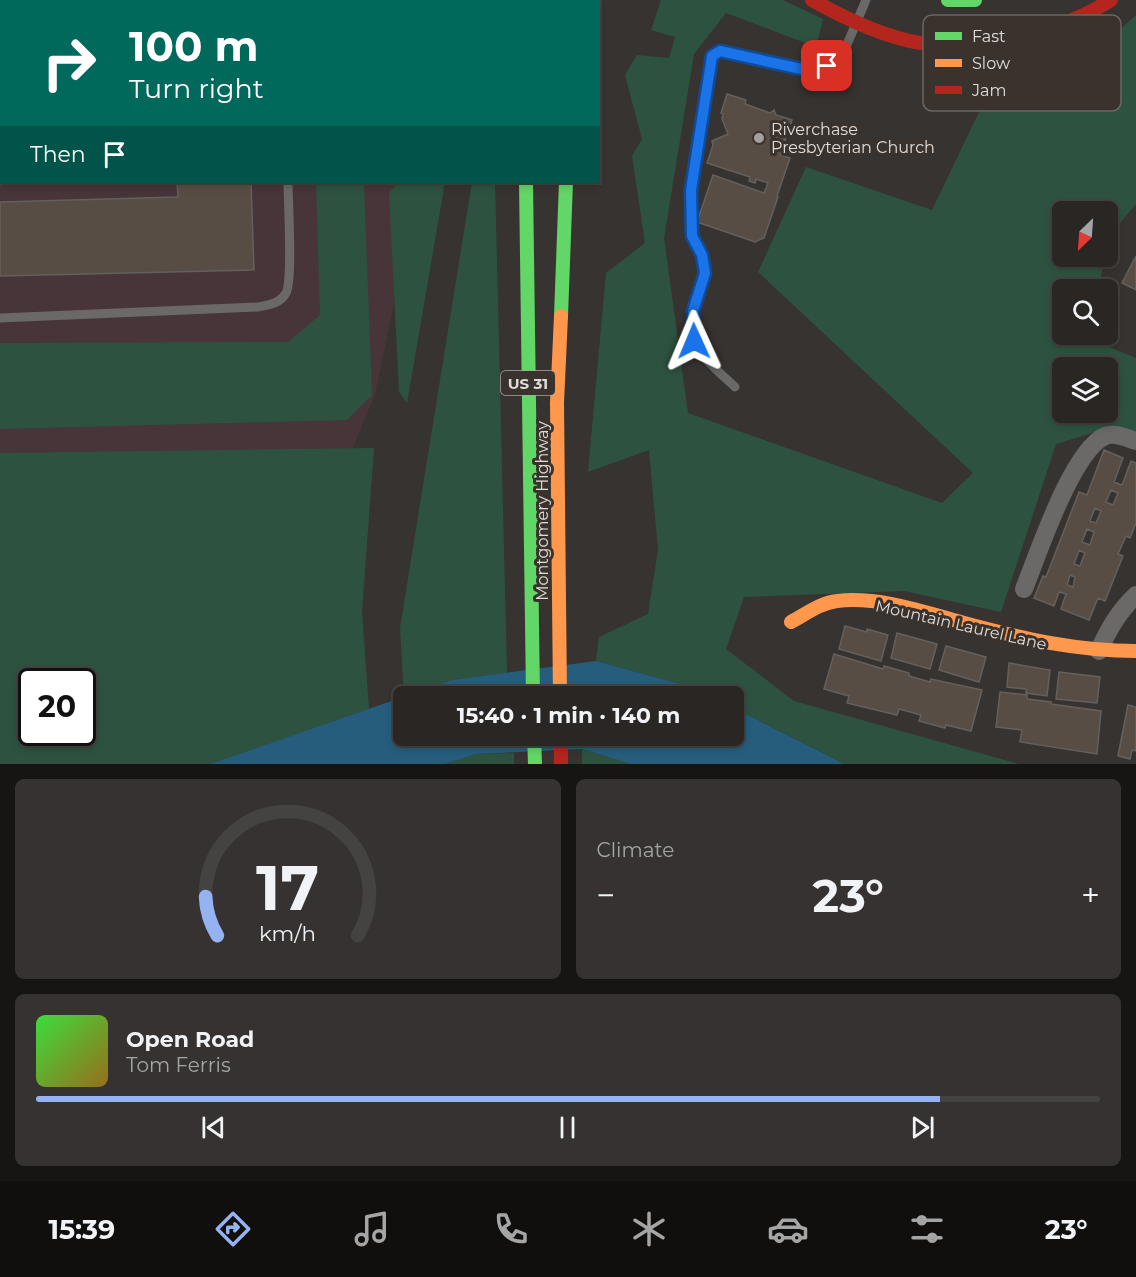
<!DOCTYPE html>
<html lang="en">
<head>
<meta charset="utf-8">
<style>
  :root { --surface:#292624; --page:#353231; --text:#f1f3f6; --muted:#a5a5a6; --line:#454341; --accent:#95b2f1 }
  body { margin:0; font-family:Montserrat,sans-serif; background:var(--page); color:var(--text); height:100vh; display:flex; flex-direction:column; font-size:22px; white-space:nowrap }
  * { box-sizing:border-box; margin:0 }
  p { font-size:20px; color:var(--muted) }
  .icon { flex:none; width:33px; height:33px; fill:none; stroke:currentColor; stroke-width:2; stroke-linecap:round; stroke-linejoin:round }
  .map { position:relative; height:764px; overflow:hidden }
  .drawer { display:flex; flex-direction:column; gap:15px; padding:15px; background:#171514; flex:1 }
  .drawer>* { flex:none }
  .banner { position:absolute; left:0px; top:0px; width:600px; height:183px; box-shadow:0 3px 9px #0003,0 0 0 2px var(--line); background:#00695c; color:#fff; overflow:hidden }
  .needle { width:39px; rotate:205deg }
  .fabs { position:absolute; left:1052px; top:201px; display:grid; gap:12px }
  .fabs a { display:grid; place-items:center; width:66px; height:66px; border-radius:9px; background:var(--surface); box-shadow:0 3px 9px #0003,0 0 0 2px var(--line); font-size:30px }
  .speed { position:absolute; left:18px; top:668px; display:flex; gap:12px; font-size:30px; font-weight:700; text-align:center }
  .speed>* { display:grid; place-content:center; width:78px; height:78px; border-radius:50%; background:var(--surface); box-shadow:0 3px 9px #0003,0 0 0 2px var(--line); line-height:1 }
  .speed .limit { border:3px solid #111; border-radius:9px; background:#fff; color:#111 }
  .pin { position:absolute; display:grid; place-items:center; width:51px; height:51px; color:#fff; margin:-26px; border-radius:12px; box-shadow:0 3px 9px #0006 }
  .me { position:absolute; width:66px; margin:-33px; rotate:359deg; stroke-linejoin:round; filter:drop-shadow(0 0 4px #0008) }
  .turn { display:flex; align-items:center; gap:21px; height:126px; padding:0 30px; font-size:27px }
  .turn .icon { width:78px; height:78px; stroke-width:2.5 }
  .turn b { display:block; font-size:42px; line-height:51px }
  .then { display:flex; align-items:center; height:57px; padding:0 30px; background:#0003; gap:12px; font-size:22px }
  .big { font-size:45px; font-weight:700; line-height:1.1 }
  .drawer .tile { flex:1; display:flex; flex-direction:column; justify-content:center; gap:9px; min-width:0; padding:0 21px; border-radius:9px; background:var(--page) }
  .drawer .dial { align-items:center; gap:0 }
  .dial svg { height:156px; overflow:visible; fill:none; stroke:var(--line); stroke-width:7; stroke-linecap:round; text-anchor:middle }
  .dial text { fill:var(--text); stroke:none }
  .song { display:flex; align-items:center; gap:18px }
  .cover { width:72px; height:72px; border-radius:9px; background:linear-gradient(135deg,hsl(120 70% 55%),hsl(40 70% 35%)) }
  .played { height:6px; border-radius:3px; background:linear-gradient(90deg,var(--accent) 85%,var(--line) 85%) }
  .keys { display:flex; justify-content:space-around; direction:ltr }
  .heat { display:flex; justify-content:space-between; align-items:center; font-size:33px; direction:ltr }
  .drawer .tiles { flex:1; display:grid; gap:15px; grid-template-columns:1fr 1fr }
  .tile:last-child { grid-column:span 2 }
  .trip { position:absolute; left:393px; top:686px; width:351px; height:60px; border-radius:9px; background:var(--surface); box-shadow:0 3px 9px #0003,0 0 0 2px var(--line); font-weight:700; line-height:60px; text-align:center }
  .dock { display:flex; height:96px; justify-content:space-around; align-items:center; background:#100f0e; color:var(--muted) }
  .dock .icon { width:42px; height:42px }
  .dock .active { color:var(--accent) }
  .dock b { font-size:27px; color:var(--text) }
  .map>svg:first-child { display:block }
</style>
</head>
<body>
<div class="map">
<svg width="1136" height="764" viewBox="0 0 1136 764">
  <rect width="100%" height="100%" fill="#373330"/>
  <!-- commercial -->
  <path fill="#473539" fill-rule="evenodd" d="M0,0H456L2,2V182H419L375,395L251,689L0,764ZM32,681H82V732H32Z"/>
  <!-- green -->
  <path fill="#2d5340" fill-rule="evenodd" d="M23,0H116L19,1Z
    M310,0H478V2Z
    M661,0H783L823,19L816,47L726,13L694,54L664,238L688,413L942,503L973,473L758,272L806,167L932,210L991,87L1094,53L1136,15V204L1109,236L1107,246V212H1062V256L1105,257L1098,289L1062,290V334L1096,335L1097,342L1136,358V441L1111,427L1056,444L1001,612L904,591L744,597L726,649L794,701L1019,764H844L734,708V696H711L695,688L596,661L599,637L648,614L658,550L649,450L588,472L606,273L645,243L632,156L642,139L625,75L637,55L669,58L675,37L651,30ZM1062,368H1107V412H1062Z
    M316,182H366L364,185L372,395L347,420L0,429V343L288,342L320,315Z
    M398,182H445L407,403L399,392L389,193Z
    M472,182H495L507,673L452,680L404,696L400,628Z
    M374,448L362,612L369,709L210,764H0V453ZM32,681H82V732H32Z
    M582,749L631,764H582Z
    M514,753V764H445L476,754Z"/>
  <!-- water -->
  <path fill="#265d7d" d="M596,661L695,688L711,696H407L452,680Z
    M403,697L404,735H734V708L844,764H631L582,749L476,754L445,764H210Z"/>
  <!-- building -->
  <path fill="#574d44" stroke="#64605d" stroke-width="1.5" fill-rule="evenodd" d="M727,94L746,100L745,104L770,113L774,110L776,115L792,120L780,155L790,158L777,196L778,197L764,238L755,242L697,222L713,175L764,193L768,183L756,179L755,183L749,181L750,177L707,163L713,145L712,141L728,134L722,119L723,114L721,113Z
    M177,182H251L254,270L0,276V202L178,197Z
    M1136,256V290L1122,283Z
    M1104,450L1123,458L1114,482L1122,485L1131,461L1136,463V523L1130,538L1126,536L1118,554L1123,556L1105,601L1098,598L1089,620L1061,609L1066,594L1059,592L1054,606L1034,598L1043,576L1046,577L1079,492L1087,495ZM1111,490L1118,493L1113,505L1106,502ZM1095,508L1101,511L1096,523L1090,521ZM1087,529L1094,532L1090,545L1082,542ZM1079,550L1085,553L1080,566L1074,564ZM1070,575L1075,577L1073,587L1067,585Z
    M845,626L867,632V629L888,635L881,661L839,649Z
    M897,633L937,644L930,669L891,658Z
    M946,646L986,657L979,682L939,670Z
    M834,654L883,669L884,666L909,673V676L930,682L931,679L982,690L971,731L946,725L945,728L919,721L921,715L899,709L897,715L847,703L849,696L824,689Z
    M1009,663L1050,670L1047,696L1026,693V689L1007,687Z
    M1059,672L1100,677L1097,703L1056,699Z
    M1000,692L1027,695V699L1051,702V704L1101,711L1097,754L1020,742L1022,730L996,727Z
    M1128,705L1136,707V751L1132,750L1130,759L1118,756Z"/>
  <g fill="none" stroke-linecap="round" stroke-linejoin="round">
    <!-- lane -->
    <path stroke="#6a6967" stroke-width="9" d="M285,0V2
      M143,2L144,0
      M0,181L2,180
      M0,318L258,307C268,305 280,304 286,293C293,281 288,201 288,182
      M735,387C711,364 688,350 693,312C695,299 705,285 705,272C705,258 693,247 692,233C687,180 703,109 713,55L720,51L815,72L840,61L866,0"/>
    <!-- street -->
    <path stroke="#6a6967" stroke-width="18" d="M1024,589C1038,554 1072,451 1105,436C1114,432 1127,438 1136,441
      M1099,651C1108,629 1119,611 1136,595"/>
    <!-- fast -->
    <path stroke="#63d668" stroke-width="14" d="M536,0V2
      M948,0H975
      M526,182L533,696
      M561,316L566,182
      M534,735L535,764"/>
    <!-- slow -->
    <path stroke="#ff974d" stroke-width="14" d="M791,622C806,614 820,603 837,601C880,596 927,613 968,624C1024,639 1078,651 1136,651
      M560,696L557,403L561,316"/>
    <!-- jam -->
    <path stroke="#b3261e" stroke-width="14" d="M580,0V2
      M812,0C892,44 950,61 1040,32C1065,24 1089,14 1111,0
      M561,735V764"/>
  </g>
  <g fill="none" stroke-linecap="round" stroke-linejoin="round">
    <defs>
      <path id="route" d="M694,341L693,311L705,273L702,255L692,236L691,190L712,56L720,51L815,72L827,66"/>
    </defs>
    <!-- route casing -->
    <use href="#route" stroke="#114b97" stroke-width="15"/>
    <!-- route -->
    <use href="#route" stroke="#1a73e8" stroke-width="10"/>
  </g>
  <!-- markers -->
  <circle fill="#a5a09d" stroke="#3a322d" stroke-width="2" cx="759" cy="138" r="6"/>
  <g text-anchor="middle" dominant-baseline="central" stroke-width="6" stroke-linejoin="round" paint-order="stroke">
    <!-- shield labels -->
    <rect fill="#3a322d" stroke="#aea8a4" stroke-width="1.5" x="501" y="371" width="54" height="24" rx="4.5"/>
    <g font-size="15" font-weight="bold" fill="#e0dbd7">
      <text x="528" y="383">US 31</text>
    </g>
    <!-- poi labels -->
    <g font-size="16" fill="#e0dbd7" stroke="#3a322d" text-anchor="start">
      <text x="771" y="129">Riverchase<tspan x="771" dy="18">Presbyterian Church</tspan></text>
    </g>
    <!-- street labels -->
    <g font-size="16" fill="#e0dbd7" stroke="#3a322d">
      <text transform="translate(542 511) rotate(-90)">Montgomery Highway</text>
      <text transform="translate(961 625) rotate(13)">Mountain Laurel Lane</text>
    </g>
  </g>
  <!-- legend -->
  <rect x="923" y="15" width="198" height="96" rx="9" fill="#3a322d" stroke="#6c6560" stroke-width="1.5"/>
  <rect x="935" y="32" width="27" height="8" fill="#63d668"/>
  <rect x="935" y="59" width="27" height="8" fill="#ff974d"/>
  <rect x="935" y="86" width="27" height="8" fill="#b3261e"/>
  <g font-size="16" fill="#e0dbd7">
    <text x="972" y="42">Fast</text>
    <text x="972" y="69">Slow</text>
    <text x="972" y="96">Jam</text>
  </g>
</svg>
<div class="fabs">
<a><svg class="needle" viewBox="-14 -14 28 28"><path d="M0-13l5 13h-10z" fill="#e53935"/><path d="M0 13l5-13h-10z" fill="#a5a5a6"/></svg></a>
<a><svg class="icon" aria-label="search" viewBox="0 0 24 24"><circle cx="10" cy="10" r="6"/><path d="M15 15l6 6"/></svg></a>
<a><svg class="icon" aria-label="layers" viewBox="0 0 24 24"><path d="M12 4l9 5-9 5-9-5zM3 14l9 5 9-5"/></svg></a>
</div>
<div class="speed"><div class="limit">20</div></div>
<div class="pin" style="left:827px;top:66px;background:#d93025"><svg class="icon" aria-label="arrive" viewBox="0 0 24 24"><path d="M6 21V4h12l-3 4 3 4H6"/></svg></div>
<svg class="me" style="left:694px;top:341px" viewBox="-20 -20 40 40"><path d="M0-17L14 15 0 8-14 15z" fill="#1a73e8" stroke="#fff" stroke-width="4"/></svg>
<div class="trip">15:40 · 1 min · 140 m</div>
<div class="banner">
<div class="turn"><svg class="icon" aria-label="right" viewBox="0 0 24 24"><path d="M7 20v-9h11M14 6l5 5-5 5"/></svg><div><b>100 m</b>Turn right</div></div>
<div class="then">Then<svg class="icon" aria-label="arrive" viewBox="0 0 24 24"><path d="M6 21V4h12l-3 4 3 4H6"/></svg></div>
</div>
</div>
<section class="drawer">
<div class="tiles">
<div class="tile dial"><svg viewBox="0 0 100 80">
<path d="M14 69A42 42 0 1 1 86 69"/>
<path d="M14 69A42 42 0 0 1 8 49" stroke="#95b2f1"/>
<text x="50" y="56" font-size="32" font-weight="700">17</text>
<text x="50" y="72" font-size="11">km/h</text>
</svg></div>
<div class="tile"><p>Climate</p>
<div class="heat"><a>−</a><b class="big">23°</b><a>+</a></div>
</div>
<div class="tile">
<div class="song"><i class="cover"></i><div><b>Open Road</b><p>Tom Ferris</p></div></div>
<div class="played"></div>
<div class="keys"><svg class="icon" aria-label="previous" viewBox="0 0 24 24"><path d="M18 5L8 12l10 7zM5 5v14"/></svg><svg class="icon" aria-label="pause" viewBox="0 0 24 24"><path d="M8 5v14M16 5v14"/></svg><svg class="icon" aria-label="next" viewBox="0 0 24 24"><path d="M6 5l10 7-10 7zM19 5v14"/></svg></div>
</div>
</div>
</section>
<nav class="dock">
<b>15:39</b>
<svg class="icon active" aria-label="directions" viewBox="0 0 24 24"><path d="M12 3l9 9-9 9-9-9zM9 14v-3h6M13 9l2 2-2 2"/></svg>
<svg class="icon" aria-label="music" viewBox="0 0 24 24"><path d="M9 18V5l10-2v13"/><circle cx="6" cy="18" r="3"/><circle cx="16" cy="16" r="3"/></svg>
<svg class="icon" aria-label="phone" viewBox="0 0 24 24"><path d="M5 4h4l2 5-3 2q2 4 5 5l2-3 5 2v4C11 20 4 13 5 4z"/></svg>
<svg class="icon" aria-label="climate" viewBox="0 0 24 24"><path d="M12 3v18M4 7l16 10M4 17L20 7"/></svg>
<svg class="icon" aria-label="car" viewBox="0 0 24 24"><path d="M5 17H2v-5l4-1 3-4h7l3 4 3 1v5h-3M9 17h6M6 11h13"/><circle cx="7" cy="17" r="2"/><circle cx="17" cy="17" r="2"/></svg>
<svg class="icon" aria-label="filters" viewBox="0 0 24 24"><path d="M4 7h16M4 17h16"/><circle cx="9" cy="7" r="2"/><circle cx="15" cy="17" r="2"/></svg>
<b>23°</b>
</nav>
</body>
</html>
